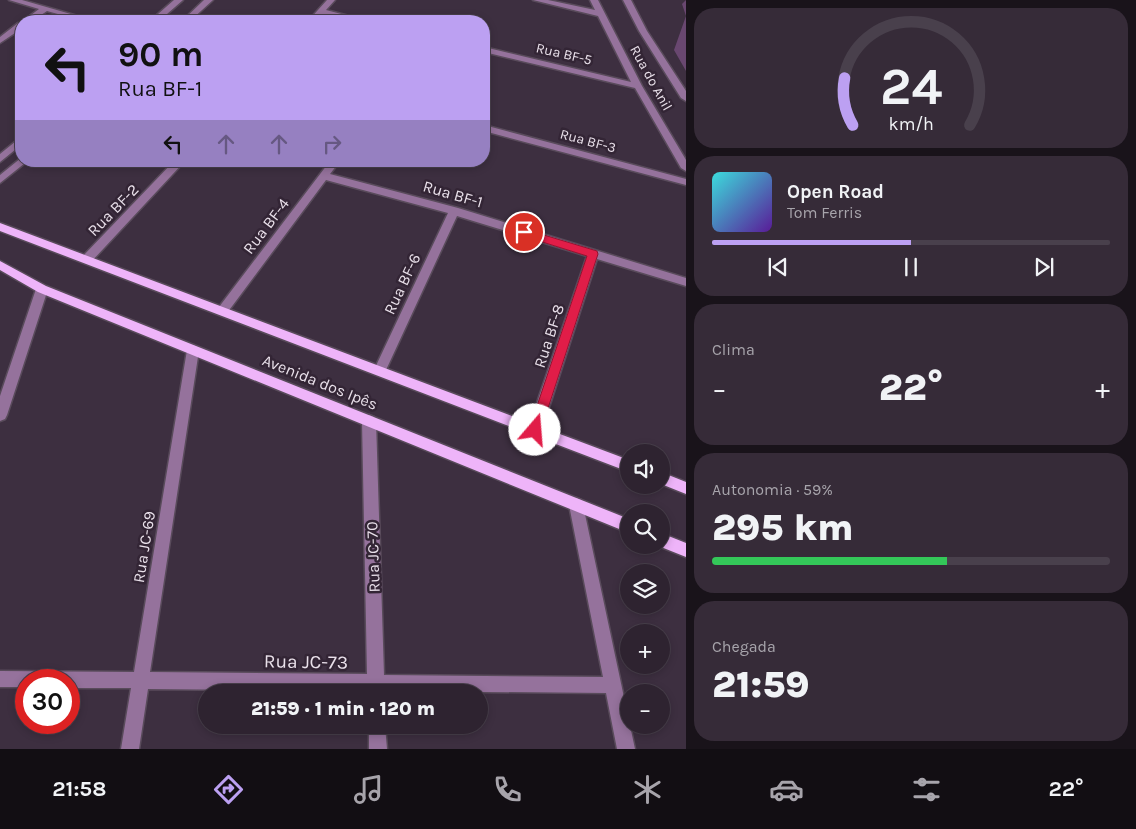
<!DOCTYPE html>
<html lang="pt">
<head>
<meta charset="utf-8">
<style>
  :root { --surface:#2e2330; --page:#362b38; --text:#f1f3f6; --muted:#a7a4ab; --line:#49404c; --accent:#bca0f2 }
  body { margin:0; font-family:Karla,sans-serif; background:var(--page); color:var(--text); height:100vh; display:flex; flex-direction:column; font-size:19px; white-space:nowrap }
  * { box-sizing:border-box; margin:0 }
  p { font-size:16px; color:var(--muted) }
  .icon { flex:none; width:28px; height:28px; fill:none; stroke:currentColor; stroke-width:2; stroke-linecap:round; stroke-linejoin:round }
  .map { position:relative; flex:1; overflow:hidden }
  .drawer { display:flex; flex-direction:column; gap:8px; padding:8px; background:#19131a; width:450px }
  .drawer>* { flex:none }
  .top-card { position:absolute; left:15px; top:15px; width:475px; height:152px; border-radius:20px; box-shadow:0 2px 8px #0003,0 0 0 1px var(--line); background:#bca0f2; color:#111; overflow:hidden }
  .fabs { position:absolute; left:620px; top:444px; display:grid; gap:10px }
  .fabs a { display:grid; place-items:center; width:50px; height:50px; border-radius:50%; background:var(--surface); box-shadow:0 2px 8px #0003,0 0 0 1px var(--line); font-size:25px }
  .speed { position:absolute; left:15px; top:669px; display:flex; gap:10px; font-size:25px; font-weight:700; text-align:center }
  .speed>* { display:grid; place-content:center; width:65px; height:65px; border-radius:50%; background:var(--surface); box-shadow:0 2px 8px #0003,0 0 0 1px var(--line); line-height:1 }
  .speed .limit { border:8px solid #d22; background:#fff; color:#111 }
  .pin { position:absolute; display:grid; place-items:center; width:42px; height:42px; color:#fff; margin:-21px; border:2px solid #fff; border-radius:50%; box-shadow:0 1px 5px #0007 }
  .me { position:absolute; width:55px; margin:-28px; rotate:18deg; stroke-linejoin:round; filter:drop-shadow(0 0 4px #0008) }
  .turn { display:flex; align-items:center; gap:18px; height:105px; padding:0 20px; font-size:22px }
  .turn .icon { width:65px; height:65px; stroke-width:2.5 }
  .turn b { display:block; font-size:35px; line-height:42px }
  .lanes { display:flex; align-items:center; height:48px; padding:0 20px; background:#0003; justify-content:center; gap:25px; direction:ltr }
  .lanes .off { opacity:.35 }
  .big { font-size:38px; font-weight:800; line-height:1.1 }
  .drawer .tile { flex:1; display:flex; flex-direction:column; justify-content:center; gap:8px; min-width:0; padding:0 18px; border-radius:20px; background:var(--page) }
  .drawer .dial { align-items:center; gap:0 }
  .dial svg { height:130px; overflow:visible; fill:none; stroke:var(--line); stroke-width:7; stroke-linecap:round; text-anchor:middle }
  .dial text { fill:var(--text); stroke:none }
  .song { display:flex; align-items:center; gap:15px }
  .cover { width:60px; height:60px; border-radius:8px; background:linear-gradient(135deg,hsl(180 70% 55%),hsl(270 70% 35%)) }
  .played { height:5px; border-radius:2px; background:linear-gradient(90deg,var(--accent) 50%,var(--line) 50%) }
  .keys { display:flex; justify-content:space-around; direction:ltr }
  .heat { display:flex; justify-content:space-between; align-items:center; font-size:28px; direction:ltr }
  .charge { height:8px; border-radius:4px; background:linear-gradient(90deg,#34c759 59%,var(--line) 0) }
  .trip { position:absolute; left:198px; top:684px; width:290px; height:50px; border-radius:25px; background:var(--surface); box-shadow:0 2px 8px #0003,0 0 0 1px var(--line); font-weight:800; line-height:50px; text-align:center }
  .tab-bar { display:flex; height:80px; justify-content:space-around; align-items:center; background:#120e13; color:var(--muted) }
  .tab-bar .icon { width:35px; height:35px }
  .tab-bar .current { color:var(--accent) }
  .tab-bar b { font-size:22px; color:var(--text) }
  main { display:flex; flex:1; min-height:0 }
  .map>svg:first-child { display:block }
</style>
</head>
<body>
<main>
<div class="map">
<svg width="686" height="749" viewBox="0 0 686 749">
  <rect width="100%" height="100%" fill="#3d2f40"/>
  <!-- green -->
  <path fill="#694770" d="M686,0V71L674,50L686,16L682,4Z"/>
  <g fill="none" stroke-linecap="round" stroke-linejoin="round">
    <defs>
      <path id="minor" d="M9,0H22L95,21H83L47,11L32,21H23L39,9Z
        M174,0H183L159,21H150Z
        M204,0H213L190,21H182Z
        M327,0H335L326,10L368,21H355L323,14L316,21H308Z
        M533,0H548L595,10L590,0H598L642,86L686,160V171L681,168L635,88L484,52V47L631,82L598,16Z
        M623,0H631L647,31L686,91V101L681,98L639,31Z
        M18,23H21V29L0,43V37Z
        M484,125L686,179V185L484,131Z
        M21,137V145L0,162V154Z
        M21,158V161H27L25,163L0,183V175Z
        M174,161H185L91,262H83L81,259L83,256Z
        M330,161H340L330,174L458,208L686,278V286L597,259L542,429L540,433L535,435L530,433L528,429L587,256L457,216L386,370L384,374H376L374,370L448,213L326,180L227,313H219L217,310L219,307Z
        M42,285L48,289L7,415L5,419L0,421V396L36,289Z
        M193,345L197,347L199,350L150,672L367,674L362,421L364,417L369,415L374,417L376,421L384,675L603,677L569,505L571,500L576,498L581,500L583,505L635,749H617L606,693L384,691L368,692V691L148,689L139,749H121L131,688H69V680H26V687H0V671L134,672L187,350L189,347Z
        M369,725H385L387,749H369Z"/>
      <path id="major" d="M0,223L629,460V472L0,231Z
        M0,261L46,286L629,519V533L38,292L0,270Z
        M661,472L686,482V494L661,484Z
        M661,533L686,543V557L656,545H661Z"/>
    </defs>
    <!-- minor casing -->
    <use href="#minor" stroke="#594b5b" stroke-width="3"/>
    <!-- major casing -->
    <use href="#major" stroke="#594b5b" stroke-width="3"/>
    <!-- minor -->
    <use href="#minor" fill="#95729c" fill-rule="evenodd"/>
    <!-- major -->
    <use href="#major" fill="#eeb4f9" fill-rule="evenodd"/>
  </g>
  <!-- route -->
  <path fill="#e11d48" stroke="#92132f" d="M524,229L597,251L598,254L541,430L535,435L529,430L587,256L520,235V230Z"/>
  <g text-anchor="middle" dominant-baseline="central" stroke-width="5" stroke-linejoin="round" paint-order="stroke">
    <!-- far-street labels -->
    <g font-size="14" fill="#e9e0ea" stroke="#332535">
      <text transform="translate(564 54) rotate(13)">Rua BF-5</text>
      <text transform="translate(651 78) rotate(61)">Rua do Anil</text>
      <text transform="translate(588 141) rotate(15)">Rua BF-3</text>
    </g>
    <!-- street labels -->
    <g font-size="16" fill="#e9e0ea" stroke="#332535">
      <text transform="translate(453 194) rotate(16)">Rua BF-1</text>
      <text transform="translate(113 210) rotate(-46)">Rua BF-2</text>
      <text transform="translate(266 226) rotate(-53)">Rua BF-4</text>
      <text transform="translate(402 284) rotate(-65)">Rua BF-6</text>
      <text transform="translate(549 336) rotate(-72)">Rua BF-8</text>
      <text transform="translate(320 382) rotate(22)">Avenida dos Ipês</text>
      <text transform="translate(144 547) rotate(-81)">Rua JC-69</text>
      <text transform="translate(373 557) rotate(-92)">Rua JC-70</text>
    </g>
    <!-- near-street labels -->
    <g font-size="19" fill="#e9e0ea" stroke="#332535">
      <text transform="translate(306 662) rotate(1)">Rua JC-73</text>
    </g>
  </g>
</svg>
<div class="fabs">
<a><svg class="icon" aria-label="sound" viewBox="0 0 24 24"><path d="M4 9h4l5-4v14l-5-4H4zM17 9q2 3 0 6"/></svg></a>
<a><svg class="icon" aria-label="search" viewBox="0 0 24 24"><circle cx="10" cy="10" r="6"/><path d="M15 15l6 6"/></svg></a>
<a><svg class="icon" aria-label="layers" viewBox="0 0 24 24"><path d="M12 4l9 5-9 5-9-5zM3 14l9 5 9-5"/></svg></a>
<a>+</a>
<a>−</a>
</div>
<div class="speed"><div class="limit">30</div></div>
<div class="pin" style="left:524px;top:232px;background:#d93025"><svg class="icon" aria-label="arrive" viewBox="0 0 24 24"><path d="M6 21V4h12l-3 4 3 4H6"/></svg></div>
<svg class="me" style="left:535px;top:430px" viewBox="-20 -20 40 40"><circle r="19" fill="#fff"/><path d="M0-13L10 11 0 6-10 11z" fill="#e11d48"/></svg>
<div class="trip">21:59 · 1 min · 120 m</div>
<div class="top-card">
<div class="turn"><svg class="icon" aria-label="left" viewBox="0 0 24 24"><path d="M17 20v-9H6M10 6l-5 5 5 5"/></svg><div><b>90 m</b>Rua BF-1</div></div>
<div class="lanes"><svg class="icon" aria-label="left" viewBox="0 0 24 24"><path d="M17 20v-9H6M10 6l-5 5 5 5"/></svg><svg class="icon off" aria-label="ahead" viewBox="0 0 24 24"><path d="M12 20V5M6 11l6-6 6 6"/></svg><svg class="icon off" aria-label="ahead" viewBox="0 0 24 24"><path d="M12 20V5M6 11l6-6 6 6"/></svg><svg class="icon off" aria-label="right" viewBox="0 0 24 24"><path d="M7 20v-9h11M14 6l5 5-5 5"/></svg></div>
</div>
</div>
<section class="drawer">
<div class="tile dial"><svg viewBox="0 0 100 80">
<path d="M14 69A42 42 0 1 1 86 69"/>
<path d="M14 69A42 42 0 0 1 9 40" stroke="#bca0f2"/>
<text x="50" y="56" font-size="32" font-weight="700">24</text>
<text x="50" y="72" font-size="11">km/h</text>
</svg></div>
<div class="tile">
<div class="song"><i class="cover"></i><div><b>Open Road</b><p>Tom Ferris</p></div></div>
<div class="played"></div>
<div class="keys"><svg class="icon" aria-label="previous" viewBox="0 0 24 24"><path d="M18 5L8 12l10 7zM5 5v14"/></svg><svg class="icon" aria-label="pause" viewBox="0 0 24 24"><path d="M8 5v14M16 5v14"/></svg><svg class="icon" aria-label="next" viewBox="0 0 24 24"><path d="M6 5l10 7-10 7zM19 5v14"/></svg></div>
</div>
<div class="tile"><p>Clima</p>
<div class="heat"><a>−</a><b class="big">22°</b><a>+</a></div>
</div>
<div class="tile"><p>Autonomia · 59%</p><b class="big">295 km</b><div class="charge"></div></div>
<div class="tile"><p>Chegada</p><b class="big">21:59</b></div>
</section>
</main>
<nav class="tab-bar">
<b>21:58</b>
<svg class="icon current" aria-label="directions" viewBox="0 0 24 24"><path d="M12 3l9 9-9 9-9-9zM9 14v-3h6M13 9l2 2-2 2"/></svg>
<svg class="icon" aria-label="music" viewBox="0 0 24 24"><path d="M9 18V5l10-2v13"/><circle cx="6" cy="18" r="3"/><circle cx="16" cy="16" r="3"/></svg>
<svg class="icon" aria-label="phone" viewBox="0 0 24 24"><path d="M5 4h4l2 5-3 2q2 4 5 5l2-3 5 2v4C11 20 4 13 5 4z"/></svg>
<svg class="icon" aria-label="climate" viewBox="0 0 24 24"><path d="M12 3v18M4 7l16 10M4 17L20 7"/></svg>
<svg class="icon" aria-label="car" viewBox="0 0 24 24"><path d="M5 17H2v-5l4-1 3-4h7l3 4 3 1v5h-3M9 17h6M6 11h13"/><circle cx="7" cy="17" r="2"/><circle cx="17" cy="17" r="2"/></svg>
<svg class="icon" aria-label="filters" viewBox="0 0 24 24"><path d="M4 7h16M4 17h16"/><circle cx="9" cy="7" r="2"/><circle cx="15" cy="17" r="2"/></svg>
<b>22°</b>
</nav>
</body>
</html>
